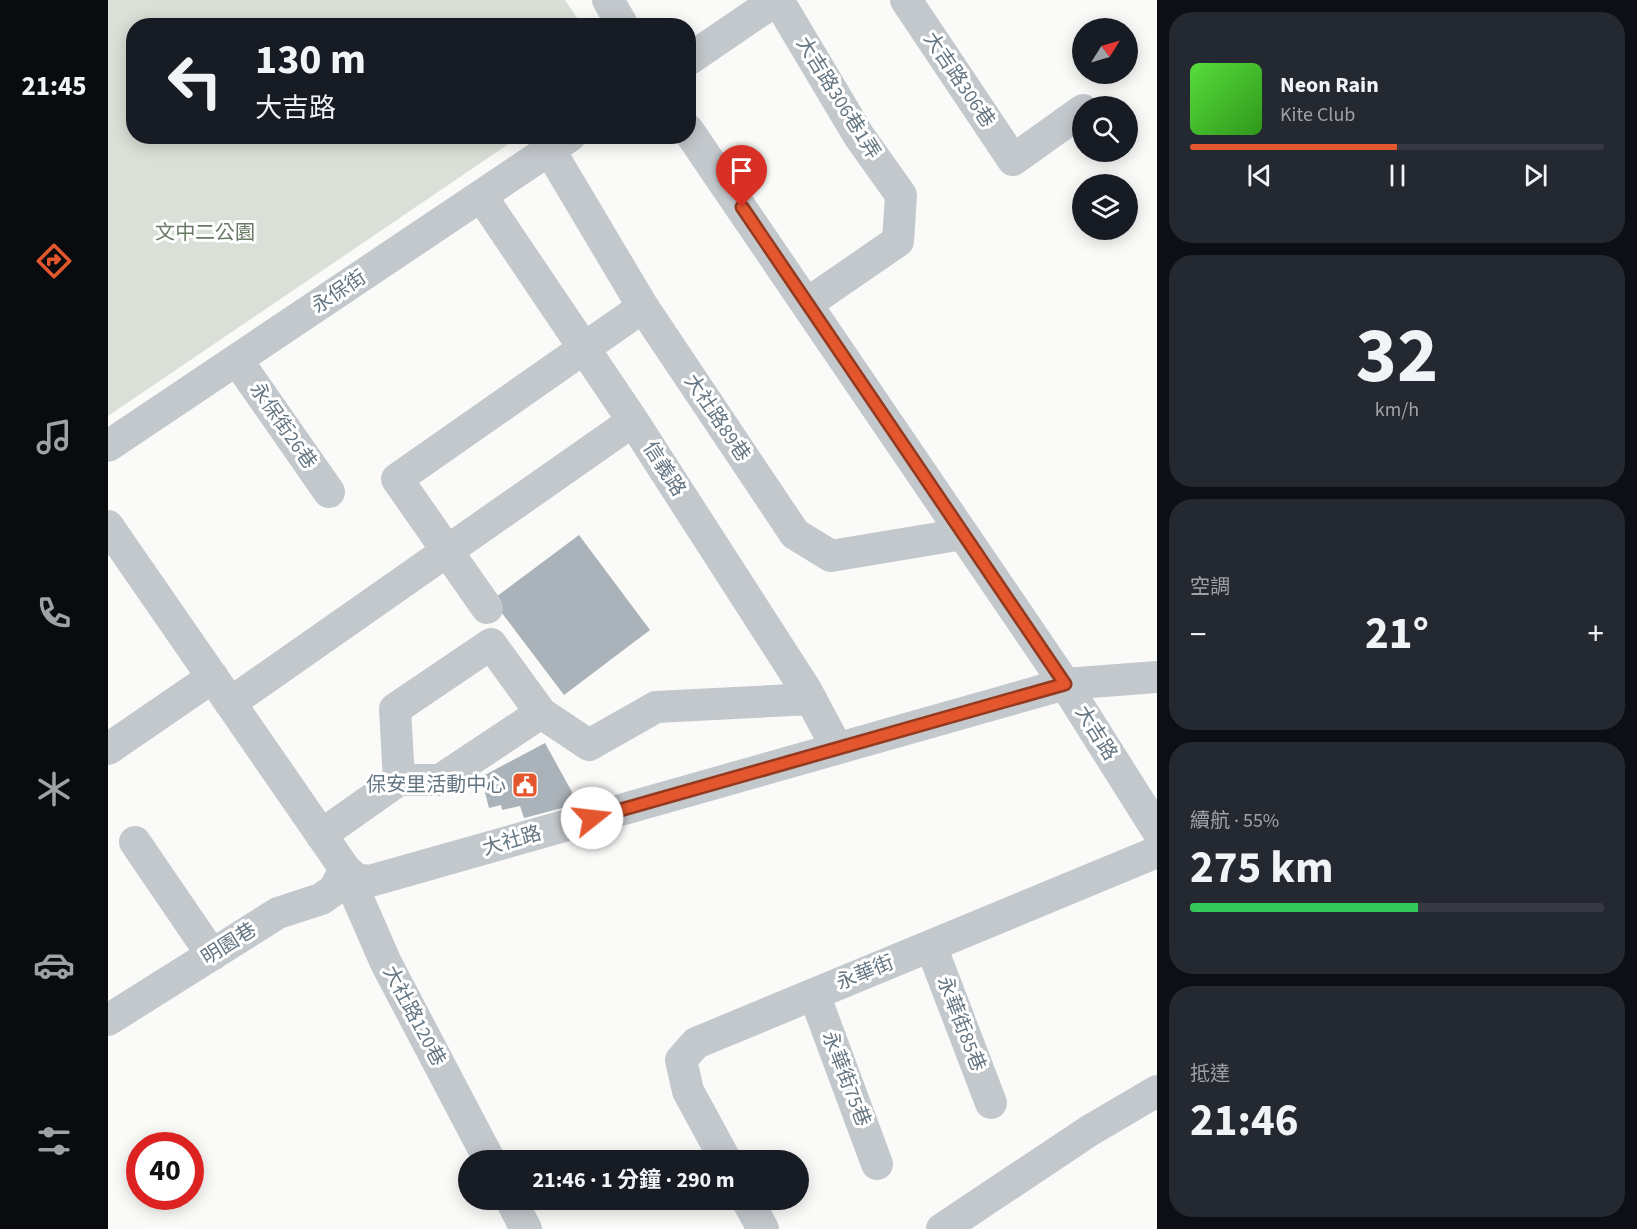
<!DOCTYPE html>
<html lang="zh-TW">
<head>
<meta charset="utf-8">
<style>
  :root { --surface:#171b24; --page:#242831; --text:#f1f3f6; --muted:#9ea1a6; --line:#363941; --accent:#e4572e }
  body { margin:0; font-family:"Source Sans 3","Noto Sans TC",sans-serif; background:var(--page); color:var(--text); height:100vh; display:flex; flex-direction:column; font-size:22px; white-space:nowrap }
  * { box-sizing:border-box; margin:0 }
  p { font-size:20px; color:var(--muted) }
  .icon { flex:none; width:33px; height:33px; fill:none; stroke:currentColor; stroke-width:2; stroke-linecap:round; stroke-linejoin:round }
  .map { position:relative; flex:1; overflow:hidden }
  .sheet { display:flex; flex-direction:column; gap:12px; padding:12px; background:#0d0f14; width:480px }
  .sheet>* { flex:none }
  .guide { position:absolute; left:18px; top:18px; width:570px; height:126px; border-radius:24px; box-shadow:0 3px 15px #0003; background:#171b24; color:var(--text); overflow:hidden }
  .needle { width:39px; rotate:53deg }
  .controls { position:absolute; left:964px; top:18px; display:grid; gap:12px }
  .controls a { display:grid; place-items:center; width:66px; height:66px; border-radius:50%; background:var(--surface); box-shadow:0 3px 15px #0003; font-size:30px }
  .speed { position:absolute; left:18px; top:1132px; display:flex; gap:12px; font-size:30px; font-weight:700; text-align:center }
  .speed>* { display:grid; place-content:center; width:78px; height:78px; border-radius:50%; background:var(--surface); box-shadow:0 3px 15px #0003; line-height:1 }
  .speed .limit { border:9px solid #d22; background:#fff; color:#111 }
  .pin { position:absolute; display:grid; place-items:center; width:51px; height:51px; color:#fff; margin:-62px -26px; border-radius:50% 50% 50% 0; rotate:-45deg; box-shadow:0 0 6px #0007 }
  .pin .icon { rotate:45deg }
  .me { position:absolute; width:66px; margin:-33px; rotate:74deg; stroke-linejoin:round; filter:drop-shadow(0 0 4px #0008) }
  .turn { display:flex; align-items:center; gap:21px; height:126px; padding:0 30px; font-size:27px }
  .turn .icon { width:78px; height:78px; stroke-width:2.5 }
  .turn b { display:block; font-size:42px; line-height:51px }
  .big { font-size:45px; font-weight:700; line-height:1.1 }
  .sheet .widget { flex:1; display:flex; flex-direction:column; justify-content:center; gap:9px; min-width:0; padding:0 21px; border-radius:24px; background:var(--page) }
  .sheet .dial { align-items:center; gap:0 }
  .dial b { font-size:78px; line-height:1 }
  .song { display:flex; align-items:center; gap:18px }
  .cover { width:72px; height:72px; border-radius:9px; background:linear-gradient(135deg,hsl(110 70% 55%),hsl(110 70% 35%)) }
  .played { height:6px; border-radius:3px; background:linear-gradient(90deg,var(--accent) 50%,var(--line) 50%) }
  .keys { display:flex; justify-content:space-around; direction:ltr }
  .heat { display:flex; justify-content:space-between; align-items:center; font-size:33px; direction:ltr }
  .charge { height:9px; border-radius:4px; background:linear-gradient(90deg,#34c759 55%,var(--line) 0) }
  .trip { position:absolute; left:350px; top:1150px; width:351px; height:60px; border-radius:30px; background:var(--surface); box-shadow:0 3px 15px #0003; font-weight:700; line-height:60px; text-align:center }
  main { display:flex; flex:1; min-height:0 }
  .menu { display:flex; flex-direction:column; width:108px; justify-content:space-around; align-items:center; background:#090b0e; color:var(--muted) }
  .menu .icon { width:42px; height:42px }
  .menu .active { color:var(--accent) }
  .menu b { font-size:27px; color:var(--text) }
  .map>svg:first-child { display:block }
</style>
</head>
<body>
<main>
<nav class="menu">
<b>21:45</b>
<svg class="icon active" aria-label="directions" viewBox="0 0 24 24"><path d="M12 3l9 9-9 9-9-9zM9 14v-3h6M13 9l2 2-2 2"/></svg>
<svg class="icon" aria-label="music" viewBox="0 0 24 24"><path d="M9 18V5l10-2v13"/><circle cx="6" cy="18" r="3"/><circle cx="16" cy="16" r="3"/></svg>
<svg class="icon" aria-label="phone" viewBox="0 0 24 24"><path d="M5 4h4l2 5-3 2q2 4 5 5l2-3 5 2v4C11 20 4 13 5 4z"/></svg>
<svg class="icon" aria-label="climate" viewBox="0 0 24 24"><path d="M12 3v18M4 7l16 10M4 17L20 7"/></svg>
<svg class="icon" aria-label="car" viewBox="0 0 24 24"><path d="M5 17H2v-5l4-1 3-4h7l3 4 3 1v5h-3M9 17h6M6 11h13"/><circle cx="7" cy="17" r="2"/><circle cx="17" cy="17" r="2"/></svg>
<svg class="icon" aria-label="filters" viewBox="0 0 24 24"><path d="M4 7h16M4 17h16"/><circle cx="9" cy="7" r="2"/><circle cx="15" cy="17" r="2"/></svg>
</nav>
<div class="map">
<svg width="1049" height="1229" viewBox="0 0 1049 1229">
  <rect width="100%" height="100%" fill="#fafaf8"/>
  <!-- green -->
  <path fill="#dadfd7" d="M0,0H457L474,25L26,26V136L411,137L0,416Z"/>
  <!-- building -->
  <path fill="#aab3b9" d="M471,535L542,630L456,695L384,600Z
    M437,743L464,792L462,806L416,818L412,806L394,810L393,805L381,808L373,777Z"/>
  <g fill="none" stroke-linecap="round" stroke-linejoin="round">
    <!-- minor -->
    <path stroke="#c3c8cc" stroke-width="32" d="M500,0L515,26
      M670,0L751,136L793,195L790,241L700,303
      M798,0L905,160L975,110
      M580,60L668,0
      M580,130L957,684L1049,830
      M441,149L535,307L687,534L723,556L855,534
      M374,197L525,421L698,690L729,748
      M129,360L221,492
      M0,446L462,136
      M0,526L237,869L248,879L262,881L957,684L1049,677
      M379,608L289,479L535,307
      M122,703L525,421
      M0,749L105,677
      M291,780H332L433,713
      M213,835L291,780L287,709L383,644L433,713L481,745L548,707L703,699
      M27,842L104,955
      M237,869L278,963L382,1161
      M823,946L883,1103
      M706,994L769,1164
      M0,1020L170,913L213,899L226,890L237,869
      M618,1161L580,1091L573,1060L588,1043L1049,852
      M403,1200L418,1229
      M639,1200L655,1229
      M834,1229L981,1131L1049,1091"/>
  </g>
  <g fill="none" stroke-linecap="round" stroke-linejoin="round">
    <defs>
      <path id="route" d="M484,818L957,684L634,207"/>
    </defs>
    <!-- route casing -->
    <use href="#route" stroke="#94391e" stroke-width="15"/>
    <!-- route -->
    <use href="#route" stroke="#e4572e" stroke-width="10"/>
  </g>
  <!-- icons -->
  <defs>
    <symbol id="civic-square" viewBox="-11 -11 22 22"><rect x="-9" y="-9" width="18" height="18" rx="4" fill="#e4572e" stroke="#fff"/><path d="M-.6-6.5H3V-4.5H.6V-3L4-1V1h2V6H-6V1h2V-1L-.6-3ZM-1.2 2.5V6h2.4V2.5Z" fill="#fff"/></symbol>
  </defs>
  <g fill-rule="evenodd">
    <use href="#civic-square" x="402" y="770" width="30" height="30"/>
  </g>
  <g text-anchor="middle" dominant-baseline="central" stroke-width="6" stroke-linejoin="round" paint-order="stroke">
    <!-- street labels -->
    <g font-size="20" fill="#657683" stroke="#fff">
      <text transform="translate(851 80) rotate(56)">大吉路306巷</text>
      <text transform="translate(730 98) rotate(58)">大吉路306巷1弄</text>
      <text transform="translate(231 292) rotate(-34)">永保街</text>
      <text transform="translate(609 418) rotate(56)">大社路89巷</text>
      <text transform="translate(175 426) rotate(55)">永保街26巷</text>
      <text transform="translate(556 469) rotate(57)">信義路</text>
      <text transform="translate(988 733) rotate(58)">大吉路</text>
      <text transform="translate(404 841) rotate(-16)">大社路</text>
      <text transform="translate(121 944) rotate(-32)">明園巷</text>
      <text transform="translate(757 973) rotate(-22)">永華街</text>
      <text transform="translate(306 1016) rotate(62)">大社路120巷</text>
      <text transform="translate(853 1024) rotate(69)">永華街85巷</text>
      <text transform="translate(738 1079) rotate(69)">永華街75巷</text>
    </g>
    <!-- park labels -->
    <g font-size="20" fill="#687a64" stroke="#fff">
      <text x="97" y="233">文中二公園</text>
    </g>
    <!-- poi labels -->
    <g font-size="20" fill="#657683" stroke="#fff" text-anchor="end">
      <text x="398" y="785">保安里活動中心</text>
    </g>
  </g>
</svg>
<div class="controls">
<a><svg class="needle" viewBox="-14 -14 28 28"><path d="M0-13l5 13h-10z" fill="#e53935"/><path d="M0 13l5-13h-10z" fill="#9ea1a6"/></svg></a>
<a><svg class="icon" aria-label="search" viewBox="0 0 24 24"><circle cx="10" cy="10" r="6"/><path d="M15 15l6 6"/></svg></a>
<a><svg class="icon" aria-label="layers" viewBox="0 0 24 24"><path d="M12 4l9 5-9 5-9-5zM3 14l9 5 9-5"/></svg></a>
</div>
<div class="speed"><div class="limit">40</div></div>
<div class="pin" style="left:634px;top:207px;background:#d93025"><svg class="icon" aria-label="arrive" viewBox="0 0 24 24"><path d="M6 21V4h12l-3 4 3 4H6"/></svg></div>
<svg class="me" style="left:484px;top:818px" viewBox="-20 -20 40 40"><circle r="19" fill="#fff"/><path d="M0-13L10 11 0 6-10 11z" fill="#e4572e"/></svg>
<div class="trip">21:46 · 1 分鐘 · 290 m</div>
<div class="guide">
<div class="turn"><svg class="icon" aria-label="left" viewBox="0 0 24 24"><path d="M17 20v-9H6M10 6l-5 5 5 5"/></svg><div><b>130 m</b>大吉路</div></div>
</div>
</div>
<section class="sheet">
<div class="widget">
<div class="song"><i class="cover"></i><div><b>Neon Rain</b><p>Kite Club</p></div></div>
<div class="played"></div>
<div class="keys"><svg class="icon" aria-label="previous" viewBox="0 0 24 24"><path d="M18 5L8 12l10 7zM5 5v14"/></svg><svg class="icon" aria-label="pause" viewBox="0 0 24 24"><path d="M8 5v14M16 5v14"/></svg><svg class="icon" aria-label="next" viewBox="0 0 24 24"><path d="M6 5l10 7-10 7zM19 5v14"/></svg></div>
</div>
<div class="widget dial"><b>32</b><p>km/h</p></div>
<div class="widget"><p>空調</p>
<div class="heat"><a>−</a><b class="big">21°</b><a>+</a></div>
</div>
<div class="widget"><p>續航 · 55%</p><b class="big">275 km</b><div class="charge"></div></div>
<div class="widget"><p>抵達</p><b class="big">21:46</b></div>
</section>
</main>
</body>
</html>
